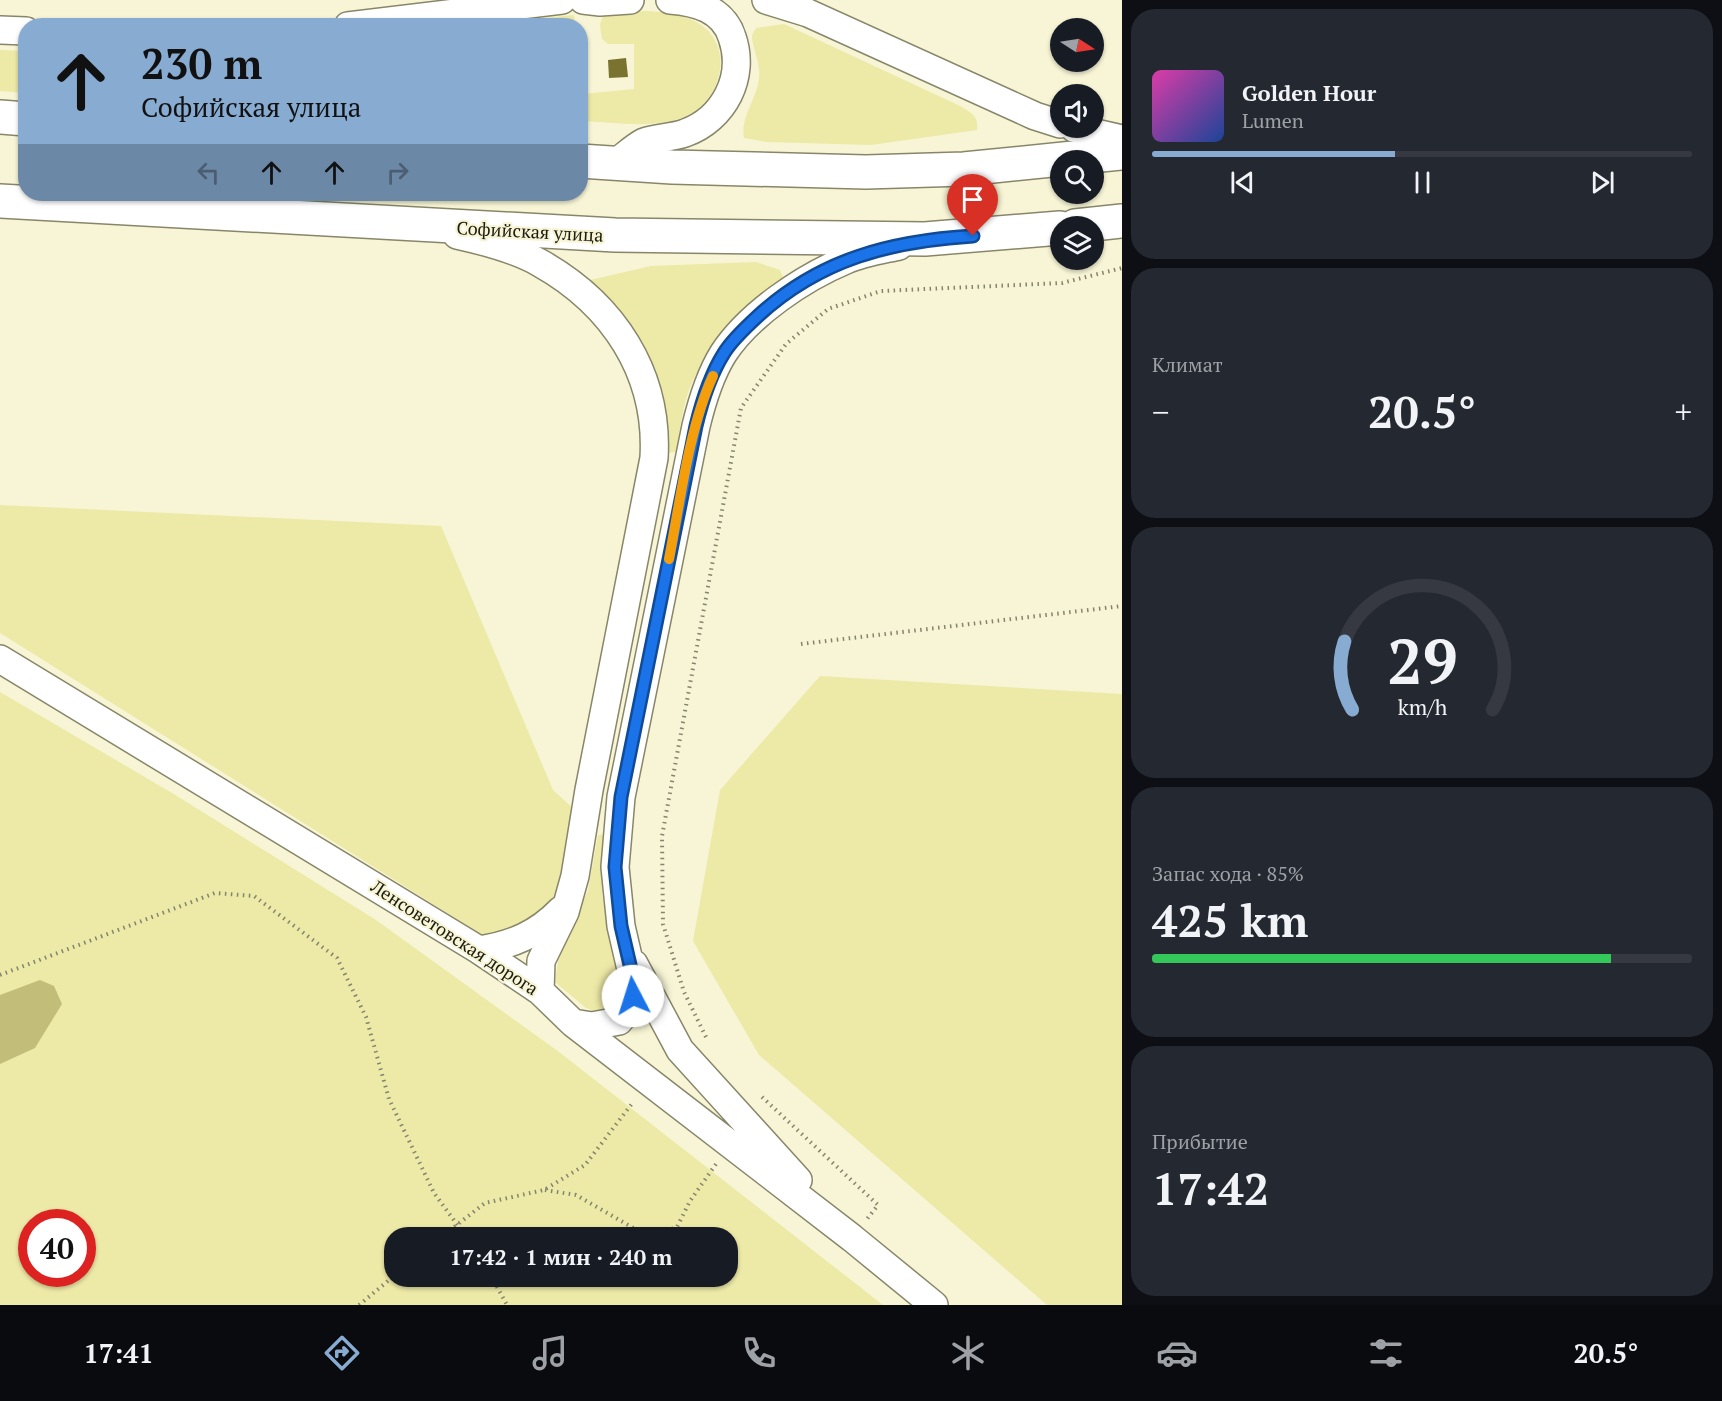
<!DOCTYPE html>
<html lang="ru">
<head>
<meta charset="utf-8">
<style>
  :root { --surface:#171b24; --page:#242831; --text:#f1f3f6; --muted:#9ea1a6; --line:#363941; --accent:#88abd1 }
  body { margin:0; font-family:"PT Serif",serif; background:var(--page); color:var(--text); height:100vh; display:flex; flex-direction:column; font-size:22px; white-space:nowrap }
  * { box-sizing:border-box; margin:0 }
  p { font-size:20px; color:var(--muted) }
  .icon { flex:none; width:33px; height:33px; fill:none; stroke:currentColor; stroke-width:2; stroke-linecap:round; stroke-linejoin:round }
  .map { position:relative; flex:1; overflow:hidden }
  .details { display:flex; flex-direction:column; gap:9px; padding:9px; background:#0d0f14; width:600px }
  .details>* { flex:none }
  .top-card { position:absolute; left:18px; top:18px; width:570px; height:183px; border-radius:24px; box-shadow:0 2px 4px #0004; background:#88abd1; color:#111; overflow:hidden }
  .needle { width:39px; rotate:102deg }
  .fabs { position:absolute; left:1050px; top:18px; display:grid; gap:12px }
  .fabs a { display:grid; place-items:center; width:54px; height:54px; border-radius:50%; background:var(--surface); box-shadow:0 2px 4px #0004; font-size:30px }
  .speed { position:absolute; left:18px; top:1209px; display:flex; gap:12px; font-size:30px; font-weight:700; text-align:center }
  .speed>* { display:grid; place-content:center; width:78px; height:78px; border-radius:50%; background:var(--surface); box-shadow:0 2px 4px #0004; line-height:1 }
  .speed .limit { border:9px solid #d22; background:#fff; color:#111 }
  .pin { position:absolute; display:grid; place-items:center; width:51px; height:51px; color:#fff; margin:-62px -26px; border-radius:50% 50% 50% 0; rotate:-45deg; box-shadow:0 0 6px #0007 }
  .pin .icon { rotate:45deg }
  .me { position:absolute; width:66px; margin:-33px; rotate:355deg; stroke-linejoin:round; filter:drop-shadow(0 0 4px #0008) }
  .turn { display:flex; align-items:center; gap:21px; height:126px; padding:0 24px; font-size:27px }
  .turn .icon { width:78px; height:78px; stroke-width:2.5 }
  .turn b { display:block; font-size:42px; line-height:51px }
  .lanes { display:flex; align-items:center; height:57px; padding:0 24px; background:#0003; justify-content:center; gap:30px; direction:ltr }
  .lanes .off { opacity:.35 }
  .big { font-size:45px; font-weight:700; line-height:1.1 }
  .details .card { flex:1; display:flex; flex-direction:column; justify-content:center; gap:9px; min-width:0; padding:0 21px; border-radius:24px; background:var(--page) }
  .details .dial { align-items:center; gap:0 }
  .dial svg { height:156px; overflow:visible; fill:none; stroke:var(--line); stroke-width:7; stroke-linecap:round; text-anchor:middle }
  .dial text { fill:var(--text); stroke:none }
  .song { display:flex; align-items:center; gap:18px }
  .cover { width:72px; height:72px; border-radius:9px; background:linear-gradient(135deg,hsl(320 70% 55%),hsl(220 70% 35%)) }
  .played { height:6px; border-radius:3px; background:linear-gradient(90deg,var(--accent) 45%,var(--line) 45%) }
  .keys { display:flex; justify-content:space-around; direction:ltr }
  .heat { display:flex; justify-content:space-between; align-items:center; font-size:33px; direction:ltr }
  .charge { height:9px; border-radius:4px; background:linear-gradient(90deg,#34c759 85%,var(--line) 0) }
  .trip { position:absolute; left:384px; top:1227px; width:354px; height:60px; border-radius:24px; background:var(--surface); box-shadow:0 2px 4px #0004; font-weight:700; line-height:60px; text-align:center }
  .tab-bar { display:flex; height:96px; justify-content:space-around; align-items:center; background:#090b0e; color:var(--muted) }
  .tab-bar .icon { width:42px; height:42px }
  .tab-bar .active { color:var(--accent) }
  .tab-bar b { font-size:27px; color:var(--text) }
  main { display:flex; flex:1; min-height:0 }
  .map>svg:first-child { display:block }
</style>
</head>
<body>
<main>
<div class="map">
<svg width="1122" height="1305" viewBox="0 0 1122 1305">
  <rect width="100%" height="100%" fill="#f7f5d5"/>
  <!-- green -->
  <path fill="#ede9a7" fill-rule="evenodd" d="M648,11C667,13 689,14 705,28C734,53 719,102 686,116C655,130 614,122 581,121L580,74L583,94L634,89V44H608L602,39L600,25L604,12Z
    M574,15L575,25H476Z
    M784,24L958,105C970,112 979,115 977,130L871,145L767,142L744,138C740,117 757,99 759,78C761,63 752,49 752,35L756,28Z
    M0,50L25,51V93L0,91Z
    M756,262L780,270L783,277C746,306 701,351 687,396C681,414 680,434 676,452L667,453L588,287L590,280L651,266Z
    M0,505L441,526L553,790L575,810L560,890L547,912L500,935L481,934L0,633Z
    M820,676L1122,694V1305H1047L759,1055L693,941L720,790Z
    M0,692L172,793L376,920L559,1052L883,1305H0ZM32,1222H82V1274H32ZM394,1238H728V1276H394Z
    M605,834L602,894L612,950L625,999L609,1015L586,1008L555,982L560,946L588,891L598,835Z"/>
  <!-- forest -->
  <path fill="#c2bd78" d="M40,980L54,986L62,1004L35,1048L0,1064V995Z"/>
  <!-- building -->
  <path fill="#79732f" d="M626,58L628,77L609,78L608,60Z"/>
  <g fill="none" stroke-linecap="round" stroke-linejoin="round">
    <defs>
      <path id="minor" d="M583,0L600,2L630,0
        M766,0L808,13L1035,116L1060,124
        M348,26L562,0
        M0,30L26,31
        M1074,128L1122,139
        M614,164C624,157 634,147 644,142C657,137 672,138 685,133C724,119 746,77 732,37C723,9 696,2 670,0
        M457,235C484,241 516,249 540,263C613,304 659,373 654,458L589,790L575,876L565,912L541,961L540,991
        M0,659L479,950L540,991L573,1023L852,1238L934,1305
        M479,950C512,945 538,934 561,910
        M634,964L680,1050L798,1180
        M573,1023L592,1026L619,1021L627,1011L633,996V978L621,926L615,867L621,797L696,426C702,401 710,375 723,354C749,314 803,278 846,260C862,253 881,250 899,246"/>
      <path id="major" d="M0,117L26,119
        M580,161L672,167L866,172L964,169L1122,153
        M0,201L615,235L925,239L1060,228
        M1075,226L1122,221"/>
    </defs>
    <!-- minor casing -->
    <use href="#minor" stroke="#888669" stroke-width="30"/>
    <!-- major casing -->
    <use href="#major" stroke="#888669" stroke-width="36"/>
    <!-- path -->
    <path stroke="#85846e" stroke-width="4" stroke-dasharray="1.5 4.5" stroke-linecap="butt" d="M801,644L1122,606
      M0,975L215,893L254,896L337,958L366,1017L389,1099L434,1193L467,1238
      M706,1037L684,992L663,924L662,836L741,408L786,344L828,309L881,291L1062,283L1122,268
      M762,1097L878,1205L867,1219
      M545,1190L576,1195L635,1229L659,1234L677,1227L690,1201L716,1164
      M440,1238L485,1203L544,1190L585,1165L634,1101
      M491,1276L507,1305
      M359,1305L394,1276"/>
    <!-- minor -->
    <use href="#minor" stroke="#fff" stroke-width="27"/>
    <!-- major -->
    <use href="#major" stroke="#fff" stroke-width="33"/>
  </g>
  <g fill="none" stroke-linecap="round" stroke-linejoin="round">
    <defs>
      <path id="route" d="M633,996V978L621,926L615,867L621,797L696,426C702,401 710,375 724,353C732,340 746,327 758,316C820,259 891,241 973,236"/>
    </defs>
    <!-- route casing -->
    <use href="#route" stroke="#114b97" stroke-width="15"/>
    <!-- route -->
    <use href="#route" stroke="#1a73e8" stroke-width="10"/>
    <!-- slow -->
    <path stroke="#f59e0b" stroke-width="10" d="M669,559C680,503 689,427 713,376"/>
  </g>
  <g text-anchor="middle" dominant-baseline="central" stroke-width="4.5" stroke-linejoin="round" paint-order="stroke">
    <!-- street labels -->
    <g font-size="18" fill="#1c1c10" stroke="#f7f5d5">
      <text transform="translate(530 231) rotate(3)">Софийская улица</text>
      <text transform="translate(455 937) rotate(33)">Ленсоветовская дорога</text>
    </g>
  </g>
</svg>
<div class="fabs">
<a><svg class="needle" viewBox="-14 -14 28 28"><path d="M0-13l5 13h-10z" fill="#e53935"/><path d="M0 13l5-13h-10z" fill="#9ea1a6"/></svg></a>
<a><svg class="icon" aria-label="sound" viewBox="0 0 24 24"><path d="M4 9h4l5-4v14l-5-4H4zM17 9q2 3 0 6"/></svg></a>
<a><svg class="icon" aria-label="search" viewBox="0 0 24 24"><circle cx="10" cy="10" r="6"/><path d="M15 15l6 6"/></svg></a>
<a><svg class="icon" aria-label="layers" viewBox="0 0 24 24"><path d="M12 4l9 5-9 5-9-5zM3 14l9 5 9-5"/></svg></a>
</div>
<div class="speed"><div class="limit">40</div></div>
<div class="pin" style="left:973px;top:236px;background:#d93025"><svg class="icon" aria-label="arrive" viewBox="0 0 24 24"><path d="M6 21V4h12l-3 4 3 4H6"/></svg></div>
<svg class="me" style="left:633px;top:996px" viewBox="-20 -20 40 40"><circle r="19" fill="#fff"/><path d="M0-13L10 11 0 6-10 11z" fill="#1a73e8"/></svg>
<div class="trip">17:42 · 1 мин · 240 m</div>
<div class="top-card">
<div class="turn"><svg class="icon" aria-label="ahead" viewBox="0 0 24 24"><path d="M12 20V5M6 11l6-6 6 6"/></svg><div><b>230 m</b>Софийская улица</div></div>
<div class="lanes"><svg class="icon off" aria-label="left" viewBox="0 0 24 24"><path d="M17 20v-9H6M10 6l-5 5 5 5"/></svg><svg class="icon" aria-label="ahead" viewBox="0 0 24 24"><path d="M12 20V5M6 11l6-6 6 6"/></svg><svg class="icon" aria-label="ahead" viewBox="0 0 24 24"><path d="M12 20V5M6 11l6-6 6 6"/></svg><svg class="icon off" aria-label="right" viewBox="0 0 24 24"><path d="M7 20v-9h11M14 6l5 5-5 5"/></svg></div>
</div>
</div>
<section class="details">
<div class="card">
<div class="song"><i class="cover"></i><div><b>Golden Hour</b><p>Lumen</p></div></div>
<div class="played"></div>
<div class="keys"><svg class="icon" aria-label="previous" viewBox="0 0 24 24"><path d="M18 5L8 12l10 7zM5 5v14"/></svg><svg class="icon" aria-label="pause" viewBox="0 0 24 24"><path d="M8 5v14M16 5v14"/></svg><svg class="icon" aria-label="next" viewBox="0 0 24 24"><path d="M6 5l10 7-10 7zM19 5v14"/></svg></div>
</div>
<div class="card"><p>Климат</p>
<div class="heat"><a>−</a><b class="big">20.5°</b><a>+</a></div>
</div>
<div class="card dial"><svg viewBox="0 0 100 80">
<path d="M14 69A42 42 0 1 1 86 69"/>
<path d="M14 69A42 42 0 0 1 10 34" stroke="#88abd1"/>
<text x="50" y="56" font-size="32" font-weight="700">29</text>
<text x="50" y="72" font-size="11">km/h</text>
</svg></div>
<div class="card"><p>Запас хода · 85%</p><b class="big">425 km</b><div class="charge"></div></div>
<div class="card"><p>Прибытие</p><b class="big">17:42</b></div>
</section>
</main>
<nav class="tab-bar">
<b>17:41</b>
<svg class="icon active" aria-label="directions" viewBox="0 0 24 24"><path d="M12 3l9 9-9 9-9-9zM9 14v-3h6M13 9l2 2-2 2"/></svg>
<svg class="icon" aria-label="music" viewBox="0 0 24 24"><path d="M9 18V5l10-2v13"/><circle cx="6" cy="18" r="3"/><circle cx="16" cy="16" r="3"/></svg>
<svg class="icon" aria-label="phone" viewBox="0 0 24 24"><path d="M5 4h4l2 5-3 2q2 4 5 5l2-3 5 2v4C11 20 4 13 5 4z"/></svg>
<svg class="icon" aria-label="climate" viewBox="0 0 24 24"><path d="M12 3v18M4 7l16 10M4 17L20 7"/></svg>
<svg class="icon" aria-label="car" viewBox="0 0 24 24"><path d="M5 17H2v-5l4-1 3-4h7l3 4 3 1v5h-3M9 17h6M6 11h13"/><circle cx="7" cy="17" r="2"/><circle cx="17" cy="17" r="2"/></svg>
<svg class="icon" aria-label="filters" viewBox="0 0 24 24"><path d="M4 7h16M4 17h16"/><circle cx="9" cy="7" r="2"/><circle cx="15" cy="17" r="2"/></svg>
<b>20.5°</b>
</nav>
</body>
</html>
